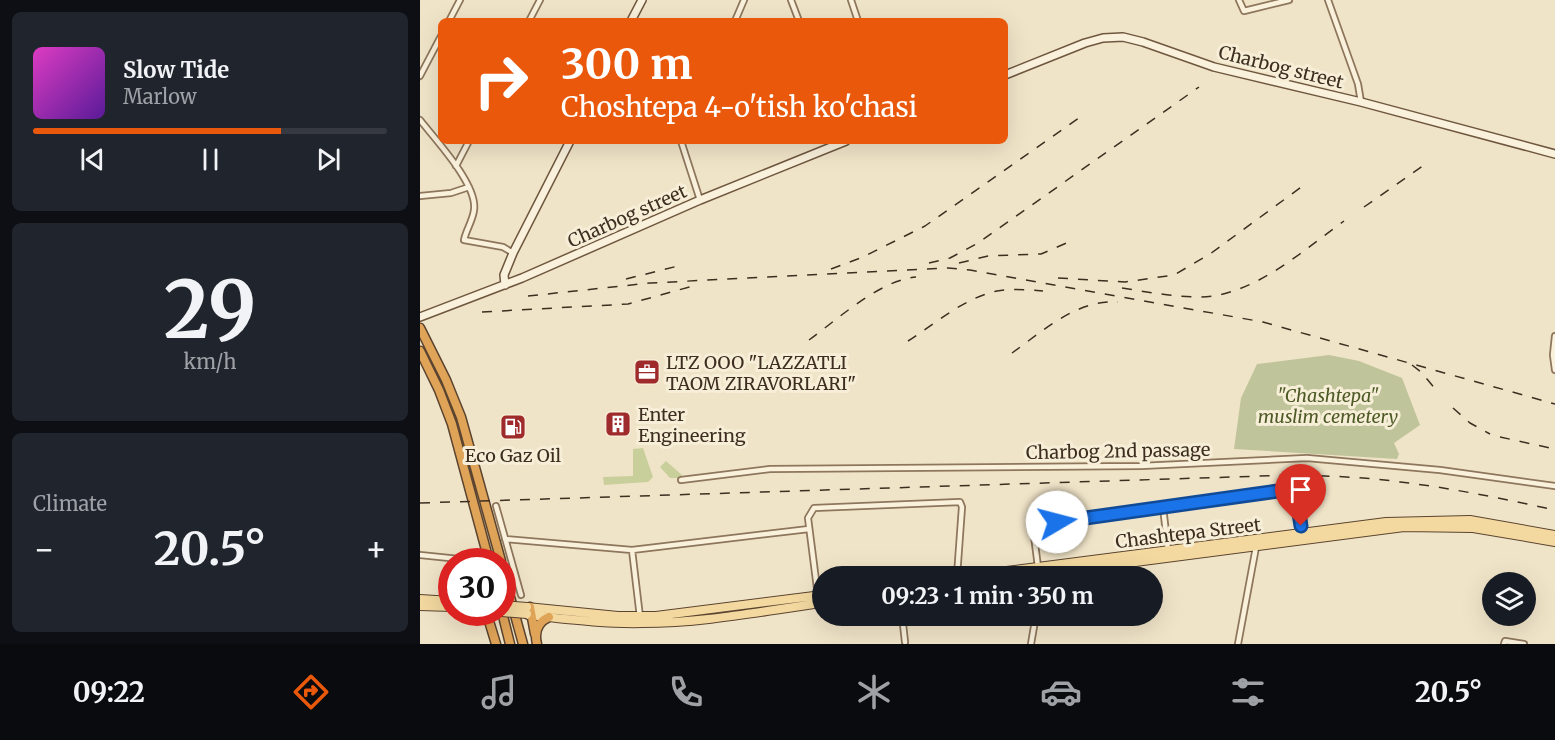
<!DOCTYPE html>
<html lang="en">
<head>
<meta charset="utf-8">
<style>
  :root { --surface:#171b24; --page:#20242c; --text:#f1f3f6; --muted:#9ea1a6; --line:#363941; --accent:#ea580c }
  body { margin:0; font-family:Merriweather,serif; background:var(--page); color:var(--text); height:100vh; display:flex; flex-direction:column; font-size:22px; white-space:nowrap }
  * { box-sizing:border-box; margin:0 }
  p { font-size:20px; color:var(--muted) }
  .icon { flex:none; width:33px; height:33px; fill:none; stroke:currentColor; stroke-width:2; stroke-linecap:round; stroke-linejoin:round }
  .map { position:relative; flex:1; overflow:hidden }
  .side { display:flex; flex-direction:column; gap:12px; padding:12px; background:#0d0f14; width:420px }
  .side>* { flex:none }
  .hud { position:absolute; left:18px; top:18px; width:570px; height:126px; border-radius:9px; box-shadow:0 6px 24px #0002; background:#ea580c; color:#fff; overflow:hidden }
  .tools { position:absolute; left:1062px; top:572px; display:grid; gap:12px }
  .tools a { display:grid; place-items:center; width:54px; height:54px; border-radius:50%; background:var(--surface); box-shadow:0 6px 24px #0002; font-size:30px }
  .speed { position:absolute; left:18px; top:548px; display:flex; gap:12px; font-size:30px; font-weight:700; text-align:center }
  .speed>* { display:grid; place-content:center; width:78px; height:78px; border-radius:50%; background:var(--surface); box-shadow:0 6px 24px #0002; line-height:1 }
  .speed .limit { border:9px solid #d22; background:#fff; color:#111 }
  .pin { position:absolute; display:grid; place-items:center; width:51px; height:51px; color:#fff; margin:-62px -26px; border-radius:50% 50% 50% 0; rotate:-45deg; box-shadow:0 0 6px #0007 }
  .pin .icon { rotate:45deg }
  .me { position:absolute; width:66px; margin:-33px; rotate:82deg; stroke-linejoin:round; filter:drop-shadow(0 0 4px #0008) }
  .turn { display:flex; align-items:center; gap:21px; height:126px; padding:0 24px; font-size:27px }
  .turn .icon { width:78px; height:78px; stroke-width:2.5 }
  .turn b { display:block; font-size:42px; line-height:51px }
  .big { font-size:45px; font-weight:700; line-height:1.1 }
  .side .card { flex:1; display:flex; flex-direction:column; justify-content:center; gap:9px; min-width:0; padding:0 21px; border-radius:9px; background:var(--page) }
  .side .dial { align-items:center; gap:0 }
  .dial b { font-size:78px; line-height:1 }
  .song { display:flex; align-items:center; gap:18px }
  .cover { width:72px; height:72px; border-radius:9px; background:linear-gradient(135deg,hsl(310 70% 55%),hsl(270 70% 35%)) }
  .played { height:6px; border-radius:3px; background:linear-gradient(90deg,var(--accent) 70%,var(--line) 70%) }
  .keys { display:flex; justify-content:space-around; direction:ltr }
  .heat { display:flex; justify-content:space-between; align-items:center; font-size:33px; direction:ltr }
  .trip { position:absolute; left:392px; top:566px; width:351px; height:60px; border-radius:30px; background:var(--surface); box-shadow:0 6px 24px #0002; font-weight:700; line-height:60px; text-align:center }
  .dock { display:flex; height:96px; justify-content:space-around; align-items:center; background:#090b0e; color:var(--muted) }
  .dock .icon { width:42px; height:42px }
  .dock .current { color:var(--accent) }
  .dock b { font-size:27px; color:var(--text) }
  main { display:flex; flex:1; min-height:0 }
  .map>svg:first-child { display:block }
</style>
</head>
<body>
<main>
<section class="side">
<div class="card">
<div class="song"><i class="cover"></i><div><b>Slow Tide</b><p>Marlow</p></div></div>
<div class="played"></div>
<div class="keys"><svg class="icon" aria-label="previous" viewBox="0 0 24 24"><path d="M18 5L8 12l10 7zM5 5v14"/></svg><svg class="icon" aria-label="pause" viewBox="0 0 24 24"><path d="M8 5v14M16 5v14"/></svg><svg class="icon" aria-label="next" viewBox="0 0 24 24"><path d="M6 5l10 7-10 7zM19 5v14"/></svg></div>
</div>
<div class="card dial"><b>29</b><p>km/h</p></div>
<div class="card"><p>Climate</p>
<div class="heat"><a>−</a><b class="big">20.5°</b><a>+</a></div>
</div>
</section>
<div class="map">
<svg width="1135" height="644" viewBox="0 0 1135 644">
  <rect width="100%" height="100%" fill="#f0e4c8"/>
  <!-- green -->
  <path fill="#c9cf9b" d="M223,448L233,477L228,482L184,485L183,477L213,476V449Z
    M246,461L262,475L261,478H250L240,467Z"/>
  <!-- cemetery -->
  <path fill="#bfc49a" d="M909,355L939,361L982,378L1000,425L974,443L979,454L977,459L814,449L821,398L837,364Z"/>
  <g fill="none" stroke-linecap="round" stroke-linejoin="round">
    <defs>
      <path id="street" d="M371,0L379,21
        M431,0L438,21
        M819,0L824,11L869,0
        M908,0L938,84L941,102
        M29,21L40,0
        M109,21L120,0
        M315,21L324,0
        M0,76L21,36
        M0,120C15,139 58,185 54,210C53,220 46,230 44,240L83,247L93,253
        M261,141L280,200
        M36,166L49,141
        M0,196L31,193L49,187
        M1135,336L1133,355L1135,370
        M261,480L350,469L721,466L887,458L1020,470L1135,486
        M76,506L101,595
        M743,507L748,550
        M85,539L212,550L389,529
        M212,550L220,617
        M0,555L39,559
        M618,567L613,528L616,525L872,489L876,493L883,533
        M398,596L388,518L394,508L540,502L542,507L537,576
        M482,615L485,642
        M611,644L616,615
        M818,644L836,547
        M1084,644L1085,641L1104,644"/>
      <path id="secondary" d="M211,21L222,0
        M585,75L665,43L683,38L703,37L723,42L794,67L941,102L1135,154
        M85,285L84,275L93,253L150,141
        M0,317L102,278L280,200L426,141"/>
      <path id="primary" d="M547,576L966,522L1050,520L1135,535
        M608,576L984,527L1053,528L1135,542
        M0,599L32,601
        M0,606L32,607
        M107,607L198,616H236L402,595
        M108,615C146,619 185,624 223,623C283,623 343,611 402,603"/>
      <path id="highway" d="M0,328L26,380L41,417L81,561
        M0,351L19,390L32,424L69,561
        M82,568L103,644
        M110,607L115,634
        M60,612L69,621L76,644
        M82,612L90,644
        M117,644C114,632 118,622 129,617"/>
    </defs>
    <!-- street casing -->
    <use href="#street" stroke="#8d765c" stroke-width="8"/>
    <!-- secondary casing -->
    <use href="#secondary" stroke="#6f573f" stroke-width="10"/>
    <!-- primary casing -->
    <use href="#primary" stroke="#5b4430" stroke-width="10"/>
    <!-- highway casing -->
    <use href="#highway" stroke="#5b4430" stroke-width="11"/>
    <!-- street -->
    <use href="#street" stroke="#faf1dc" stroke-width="4.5"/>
    <!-- secondary -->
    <use href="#secondary" stroke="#faf1dc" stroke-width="7"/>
    <!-- primary -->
    <use href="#primary" stroke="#f3d9a0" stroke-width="8"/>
    <!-- highway -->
    <use href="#highway" stroke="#e0a458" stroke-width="8"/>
    <!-- rail -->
    <path stroke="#3d2e20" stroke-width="1.5" stroke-dasharray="10 10" stroke-linecap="butt" d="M944,207L1007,163
      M509,263L530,258L558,243L779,87
      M539,263L568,256L621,254L649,242
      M411,269L443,257L505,226L663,115
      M638,278L705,282L754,275L790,254L884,185
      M206,279L262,265
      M702,288C728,292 754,297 780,297C834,296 882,251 924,221
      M108,296L230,283L528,268L550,270L843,322L1135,404
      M62,312L208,304L273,286
      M389,340C418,319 460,280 496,277
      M488,341C516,323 544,298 577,291C592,288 608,290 623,291
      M592,353C623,331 657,299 698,302
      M992,365L1001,372L1017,391
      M1033,408L1050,423L1070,434
      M1080,437L1135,449
      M0,503L874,475C909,476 945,477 980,482C1032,488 1084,499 1135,510"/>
    <defs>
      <path id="primary-bridge" d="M82,605L107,607
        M82,612L107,614"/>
    </defs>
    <!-- primary-bridge casing -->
    <use href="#primary-bridge" stroke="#5b4430" stroke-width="10" stroke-linecap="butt"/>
    <!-- primary-bridge -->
    <use href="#primary-bridge" stroke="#f3d9a0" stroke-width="8"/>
  </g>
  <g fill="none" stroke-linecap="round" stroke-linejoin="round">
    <defs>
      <path id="route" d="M637,522L872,489L876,493L881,526"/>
    </defs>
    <!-- route casing -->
    <use href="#route" stroke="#114b97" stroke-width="15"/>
    <!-- route -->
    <use href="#route" stroke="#1a73e8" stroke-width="10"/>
  </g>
  <!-- icons -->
  <defs>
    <symbol id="office-square" viewBox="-11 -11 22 22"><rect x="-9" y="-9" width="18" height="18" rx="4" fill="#9e2a2b" stroke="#f7eed8"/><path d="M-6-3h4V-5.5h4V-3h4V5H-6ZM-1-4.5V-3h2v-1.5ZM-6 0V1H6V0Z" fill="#fff"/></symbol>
    <symbol id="building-square" viewBox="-11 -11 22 22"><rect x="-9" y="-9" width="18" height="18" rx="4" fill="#9e2a2b" stroke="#f7eed8"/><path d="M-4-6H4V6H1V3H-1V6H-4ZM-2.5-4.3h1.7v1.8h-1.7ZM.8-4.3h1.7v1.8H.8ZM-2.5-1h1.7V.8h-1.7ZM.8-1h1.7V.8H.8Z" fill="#fff"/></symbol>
    <symbol id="fuel-square" viewBox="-11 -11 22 22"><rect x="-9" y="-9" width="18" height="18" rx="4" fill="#9e2a2b" stroke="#f7eed8"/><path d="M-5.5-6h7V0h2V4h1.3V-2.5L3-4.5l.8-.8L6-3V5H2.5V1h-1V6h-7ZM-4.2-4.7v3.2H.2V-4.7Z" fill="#fff"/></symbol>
  </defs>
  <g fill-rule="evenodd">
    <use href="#office-square" x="212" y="357" width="30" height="30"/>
    <use href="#building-square" x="183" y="409" width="30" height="30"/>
    <use href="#fuel-square" x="78" y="412" width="30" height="30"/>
  </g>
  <g text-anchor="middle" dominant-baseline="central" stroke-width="6" stroke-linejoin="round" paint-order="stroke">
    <!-- street labels -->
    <g font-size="18" fill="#3d2e20" stroke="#f7eed8">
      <text transform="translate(861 67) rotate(14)">Charbog street</text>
      <text transform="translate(207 216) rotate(-24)">Charbog street</text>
      <text transform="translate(698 451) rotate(-1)">Charbog 2nd passage</text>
      <text transform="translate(768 533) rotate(-7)">Chashtepa Street</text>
    </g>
    <!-- poi labels -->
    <g font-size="18" fill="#3d2e20" stroke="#f7eed8" text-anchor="start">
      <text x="246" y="362">LTZ OOO "LAZZATLI<tspan x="246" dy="21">TAOM ZIRAVORLARI"</tspan></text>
      <text x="218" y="414">Enter<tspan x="218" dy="21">Engineering</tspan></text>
      <text x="93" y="455" text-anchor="middle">Eco Gaz Oil</text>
    </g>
    <!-- park labels -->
    <g font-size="18" font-style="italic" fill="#4d5a26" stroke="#f7eed8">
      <text x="908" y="395">"Chashtepa"<tspan x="908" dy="21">muslim cemetery</tspan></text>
    </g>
  </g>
</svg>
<div class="tools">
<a><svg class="icon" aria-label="layers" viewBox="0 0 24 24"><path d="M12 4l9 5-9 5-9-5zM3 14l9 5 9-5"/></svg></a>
</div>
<div class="speed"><div class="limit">30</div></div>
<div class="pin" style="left:881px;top:526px;background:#d93025"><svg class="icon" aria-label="arrive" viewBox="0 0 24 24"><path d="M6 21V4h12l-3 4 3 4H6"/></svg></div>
<svg class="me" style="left:637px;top:522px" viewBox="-20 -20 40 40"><circle r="19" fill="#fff"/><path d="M0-13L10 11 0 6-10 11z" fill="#1a73e8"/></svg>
<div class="trip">09:23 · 1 min · 350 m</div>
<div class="hud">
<div class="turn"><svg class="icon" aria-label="right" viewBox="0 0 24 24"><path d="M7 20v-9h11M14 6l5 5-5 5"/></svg><div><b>300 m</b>Choshtepa 4-o'tish ko'chasi</div></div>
</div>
</div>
</main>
<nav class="dock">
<b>09:22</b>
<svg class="icon current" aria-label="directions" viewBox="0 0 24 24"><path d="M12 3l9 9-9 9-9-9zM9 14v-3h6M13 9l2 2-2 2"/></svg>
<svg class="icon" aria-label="music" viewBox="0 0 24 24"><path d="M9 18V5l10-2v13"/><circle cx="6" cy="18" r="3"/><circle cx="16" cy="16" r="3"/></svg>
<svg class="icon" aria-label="phone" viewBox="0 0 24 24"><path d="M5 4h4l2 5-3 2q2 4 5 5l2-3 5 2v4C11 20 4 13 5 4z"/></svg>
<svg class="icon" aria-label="climate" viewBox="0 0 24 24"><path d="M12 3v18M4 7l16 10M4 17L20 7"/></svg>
<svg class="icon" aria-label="car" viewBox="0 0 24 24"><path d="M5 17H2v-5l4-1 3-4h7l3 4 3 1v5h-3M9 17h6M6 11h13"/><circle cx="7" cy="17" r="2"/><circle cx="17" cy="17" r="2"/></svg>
<svg class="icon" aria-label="filters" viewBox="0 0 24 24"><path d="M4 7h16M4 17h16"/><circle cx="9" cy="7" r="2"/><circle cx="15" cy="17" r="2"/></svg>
<b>20.5°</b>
</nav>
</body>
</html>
